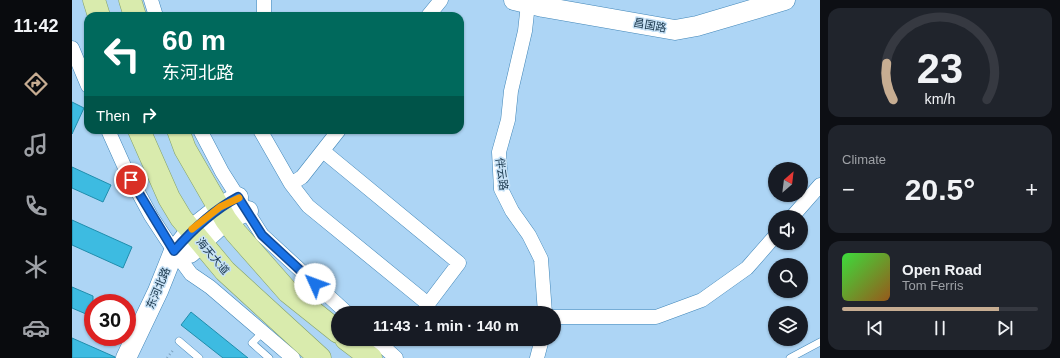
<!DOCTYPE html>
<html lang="en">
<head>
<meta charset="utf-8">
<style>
  :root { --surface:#171b24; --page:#20242c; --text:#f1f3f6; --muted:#9ea1a6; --line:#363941; --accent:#c7ad92 }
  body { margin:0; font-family:Helvetica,"Noto Sans SC",sans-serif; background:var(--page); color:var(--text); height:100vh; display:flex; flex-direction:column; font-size:15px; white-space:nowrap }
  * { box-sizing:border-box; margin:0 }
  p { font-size:13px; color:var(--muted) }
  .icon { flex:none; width:22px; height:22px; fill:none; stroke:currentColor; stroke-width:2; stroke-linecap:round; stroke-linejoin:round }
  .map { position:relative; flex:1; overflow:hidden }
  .drawer { display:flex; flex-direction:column; gap:8px; padding:8px; background:#0d0f14; width:240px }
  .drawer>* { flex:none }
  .banner { position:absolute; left:12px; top:12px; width:380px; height:122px; border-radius:12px; box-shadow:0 1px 3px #0004; background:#00695c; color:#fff; overflow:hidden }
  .needle { width:26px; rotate:28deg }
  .fabs { position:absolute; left:696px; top:162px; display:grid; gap:8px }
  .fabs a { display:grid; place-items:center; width:40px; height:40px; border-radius:50%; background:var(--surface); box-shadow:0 1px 3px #0004; font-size:20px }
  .speed { position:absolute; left:12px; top:294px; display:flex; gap:8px; font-size:20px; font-weight:700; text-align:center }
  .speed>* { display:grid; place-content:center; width:52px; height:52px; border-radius:50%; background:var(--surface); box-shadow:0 1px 3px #0004; line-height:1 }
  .speed .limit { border:6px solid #d22; background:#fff; color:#111 }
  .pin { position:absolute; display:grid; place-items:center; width:34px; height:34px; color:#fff; margin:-17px; border:2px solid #fff; border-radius:50%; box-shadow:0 1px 4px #0007 }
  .me { position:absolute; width:44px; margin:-22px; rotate:313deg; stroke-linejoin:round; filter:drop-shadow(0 0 3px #0008) }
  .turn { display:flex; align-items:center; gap:14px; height:84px; padding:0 12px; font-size:18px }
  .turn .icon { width:52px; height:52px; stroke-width:2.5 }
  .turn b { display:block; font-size:28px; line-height:34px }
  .then { display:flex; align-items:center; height:38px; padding:0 12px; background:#0003; gap:8px; font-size:15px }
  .big { font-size:30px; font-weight:800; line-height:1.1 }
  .drawer .card { flex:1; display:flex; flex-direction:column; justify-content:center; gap:6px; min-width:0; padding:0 14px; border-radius:12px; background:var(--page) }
  .drawer .dial { align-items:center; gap:0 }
  .dial svg { height:104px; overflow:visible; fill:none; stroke:var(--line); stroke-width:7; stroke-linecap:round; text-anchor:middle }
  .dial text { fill:var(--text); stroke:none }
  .song { display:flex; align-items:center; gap:12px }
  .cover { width:48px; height:48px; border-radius:6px; background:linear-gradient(135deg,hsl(120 70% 55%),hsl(30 70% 35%)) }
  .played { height:4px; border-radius:2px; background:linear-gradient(90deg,var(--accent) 80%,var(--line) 80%) }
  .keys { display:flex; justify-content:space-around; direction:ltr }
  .heat { display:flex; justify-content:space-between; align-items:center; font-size:22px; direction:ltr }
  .trip { position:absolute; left:259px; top:306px; width:230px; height:40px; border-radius:20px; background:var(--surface); box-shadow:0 1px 3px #0004; font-weight:800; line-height:40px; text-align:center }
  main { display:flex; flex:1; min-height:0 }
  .tab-bar { display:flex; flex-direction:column; width:72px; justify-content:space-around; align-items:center; background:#090b0e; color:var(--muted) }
  .tab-bar .icon { width:28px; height:28px }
  .tab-bar .current { color:var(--accent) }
  .tab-bar b { font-size:18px; color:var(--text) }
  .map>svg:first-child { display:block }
</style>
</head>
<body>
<main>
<nav class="tab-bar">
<b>11:42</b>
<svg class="icon current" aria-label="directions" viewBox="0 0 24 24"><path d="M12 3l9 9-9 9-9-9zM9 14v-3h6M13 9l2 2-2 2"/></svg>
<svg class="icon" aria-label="music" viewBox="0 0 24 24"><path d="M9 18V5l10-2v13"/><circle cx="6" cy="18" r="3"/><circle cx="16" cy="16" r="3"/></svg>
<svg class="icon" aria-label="phone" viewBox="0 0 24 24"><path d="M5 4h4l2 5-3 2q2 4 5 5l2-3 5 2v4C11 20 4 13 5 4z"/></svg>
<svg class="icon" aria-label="climate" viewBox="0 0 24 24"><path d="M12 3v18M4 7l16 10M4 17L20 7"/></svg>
<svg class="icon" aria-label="car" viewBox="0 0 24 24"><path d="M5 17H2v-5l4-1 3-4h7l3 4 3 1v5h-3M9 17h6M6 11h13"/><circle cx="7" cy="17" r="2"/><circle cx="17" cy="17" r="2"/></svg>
</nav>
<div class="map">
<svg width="748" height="358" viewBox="0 0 748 358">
  <rect width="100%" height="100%" fill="#add5f5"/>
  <!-- building -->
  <path fill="#3dbbe1" stroke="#208dac" d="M0,102L12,108L0,134Z
    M0,167L39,185L31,202L0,188Z
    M0,220L60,247L51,268L0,245Z
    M0,287L21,296V317L0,308Z
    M119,312L176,358H151L109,325Z
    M0,338L43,357V358H0Z"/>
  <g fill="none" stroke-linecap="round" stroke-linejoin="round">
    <defs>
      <path id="lane" d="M190,333L180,343L197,358
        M107,341L127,358
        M718,358L748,342"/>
      <path id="street" d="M79,0L84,16
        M456,4L453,31L439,91L436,120L427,152L429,189L440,211L457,235L469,259L473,313
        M192,16V0
        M356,16L369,0
        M0,48L16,86
        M36,130L53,168L79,216L102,251L119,274L138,287L221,358
        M128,130L150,172L190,235L275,313
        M188,130L219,184L230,177L267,130
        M219,184L236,206L356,304L387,263L251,151
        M720,217L748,185
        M482,317H584L630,300L675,268L703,236
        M303,339L324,358
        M465,358L470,339"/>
      <path id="secondary" d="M442,0L471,7L603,30L625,26L713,0
        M118,253L154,220L176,211
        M54,358L86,291L102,251L120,229L148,207L166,197"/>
      <path id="primary" d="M22,0L27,16
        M58,0L63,16
        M67,130L97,198L109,218L153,271L248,358
        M106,130L113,149L154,220L164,233L216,292L266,332
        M274,339L299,358"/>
    </defs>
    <!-- lane casing -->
    <use href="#lane" stroke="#4186b8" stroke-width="8"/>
    <!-- street casing -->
    <use href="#street" stroke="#4186b8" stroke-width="15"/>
    <!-- secondary casing -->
    <use href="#secondary" stroke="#4186b8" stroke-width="21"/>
    <!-- primary casing -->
    <use href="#primary" stroke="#84a166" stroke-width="23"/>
    <!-- path -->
    <path stroke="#7ba0bc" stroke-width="2.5" stroke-dasharray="1 3" stroke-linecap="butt" d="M95,358L102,349"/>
    <!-- lane -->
    <use href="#lane" stroke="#fff" stroke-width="7"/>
    <!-- street -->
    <use href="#street" stroke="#fff" stroke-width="14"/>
    <!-- secondary -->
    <use href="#secondary" stroke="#fff" stroke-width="20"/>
    <!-- primary -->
    <use href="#primary" stroke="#d9ebad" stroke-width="22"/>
  </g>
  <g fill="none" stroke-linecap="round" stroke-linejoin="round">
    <defs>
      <path id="route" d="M59,180L102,251C121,229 140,211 166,197L190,235L243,284"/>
    </defs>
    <!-- route casing -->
    <use href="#route" stroke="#114b97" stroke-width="10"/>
    <!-- route -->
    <use href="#route" stroke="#1a73e8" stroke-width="7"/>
    <!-- slow -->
    <path stroke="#f59e0b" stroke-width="7" d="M120,229L148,207L167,198"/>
  </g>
  <g text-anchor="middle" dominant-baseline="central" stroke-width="3" stroke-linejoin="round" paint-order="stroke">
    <!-- street labels -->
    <g font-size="11" fill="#153247" stroke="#c6e1f6">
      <text transform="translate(578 25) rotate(10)">昌国路</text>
      <text transform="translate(430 174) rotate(82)">伴云路</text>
      <text transform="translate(141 256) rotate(50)">海天大道</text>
      <text transform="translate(86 288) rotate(-67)">东河北路</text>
    </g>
  </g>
</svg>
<div class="fabs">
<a><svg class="needle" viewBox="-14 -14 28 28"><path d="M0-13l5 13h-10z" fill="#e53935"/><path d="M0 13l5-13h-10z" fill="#9ea1a6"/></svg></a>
<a><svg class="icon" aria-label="sound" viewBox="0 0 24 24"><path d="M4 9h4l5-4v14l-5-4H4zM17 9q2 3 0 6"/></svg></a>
<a><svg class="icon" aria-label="search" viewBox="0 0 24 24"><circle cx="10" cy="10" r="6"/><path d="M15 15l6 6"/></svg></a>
<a><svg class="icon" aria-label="layers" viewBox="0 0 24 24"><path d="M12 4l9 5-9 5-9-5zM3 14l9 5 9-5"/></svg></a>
</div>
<div class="speed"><div class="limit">30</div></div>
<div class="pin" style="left:59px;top:180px;background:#d93025"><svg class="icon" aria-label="arrive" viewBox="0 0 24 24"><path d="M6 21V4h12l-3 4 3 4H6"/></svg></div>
<svg class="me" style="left:243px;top:284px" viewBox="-20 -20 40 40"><circle r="19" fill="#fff"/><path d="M0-13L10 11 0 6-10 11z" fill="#1a73e8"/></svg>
<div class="trip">11:43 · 1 min · 140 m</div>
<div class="banner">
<div class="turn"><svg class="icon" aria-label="left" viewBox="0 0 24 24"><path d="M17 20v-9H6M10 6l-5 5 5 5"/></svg><div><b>60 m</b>东河北路</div></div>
<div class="then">Then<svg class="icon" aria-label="right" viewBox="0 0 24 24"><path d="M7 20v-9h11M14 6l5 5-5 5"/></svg></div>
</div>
</div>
<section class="drawer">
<div class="card dial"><svg viewBox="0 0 100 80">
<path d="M14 69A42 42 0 1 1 86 69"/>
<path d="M14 69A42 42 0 0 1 9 41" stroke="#c7ad92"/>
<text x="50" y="56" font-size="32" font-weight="700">23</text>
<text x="50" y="72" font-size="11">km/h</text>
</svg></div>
<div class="card"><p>Climate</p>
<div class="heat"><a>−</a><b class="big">20.5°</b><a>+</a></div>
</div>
<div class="card">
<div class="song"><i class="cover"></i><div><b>Open Road</b><p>Tom Ferris</p></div></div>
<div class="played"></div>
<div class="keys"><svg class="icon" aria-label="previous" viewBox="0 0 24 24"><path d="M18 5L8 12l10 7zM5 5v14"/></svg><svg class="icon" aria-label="pause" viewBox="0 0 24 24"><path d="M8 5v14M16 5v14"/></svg><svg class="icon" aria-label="next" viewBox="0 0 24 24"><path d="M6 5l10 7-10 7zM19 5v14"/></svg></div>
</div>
</section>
</main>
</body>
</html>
